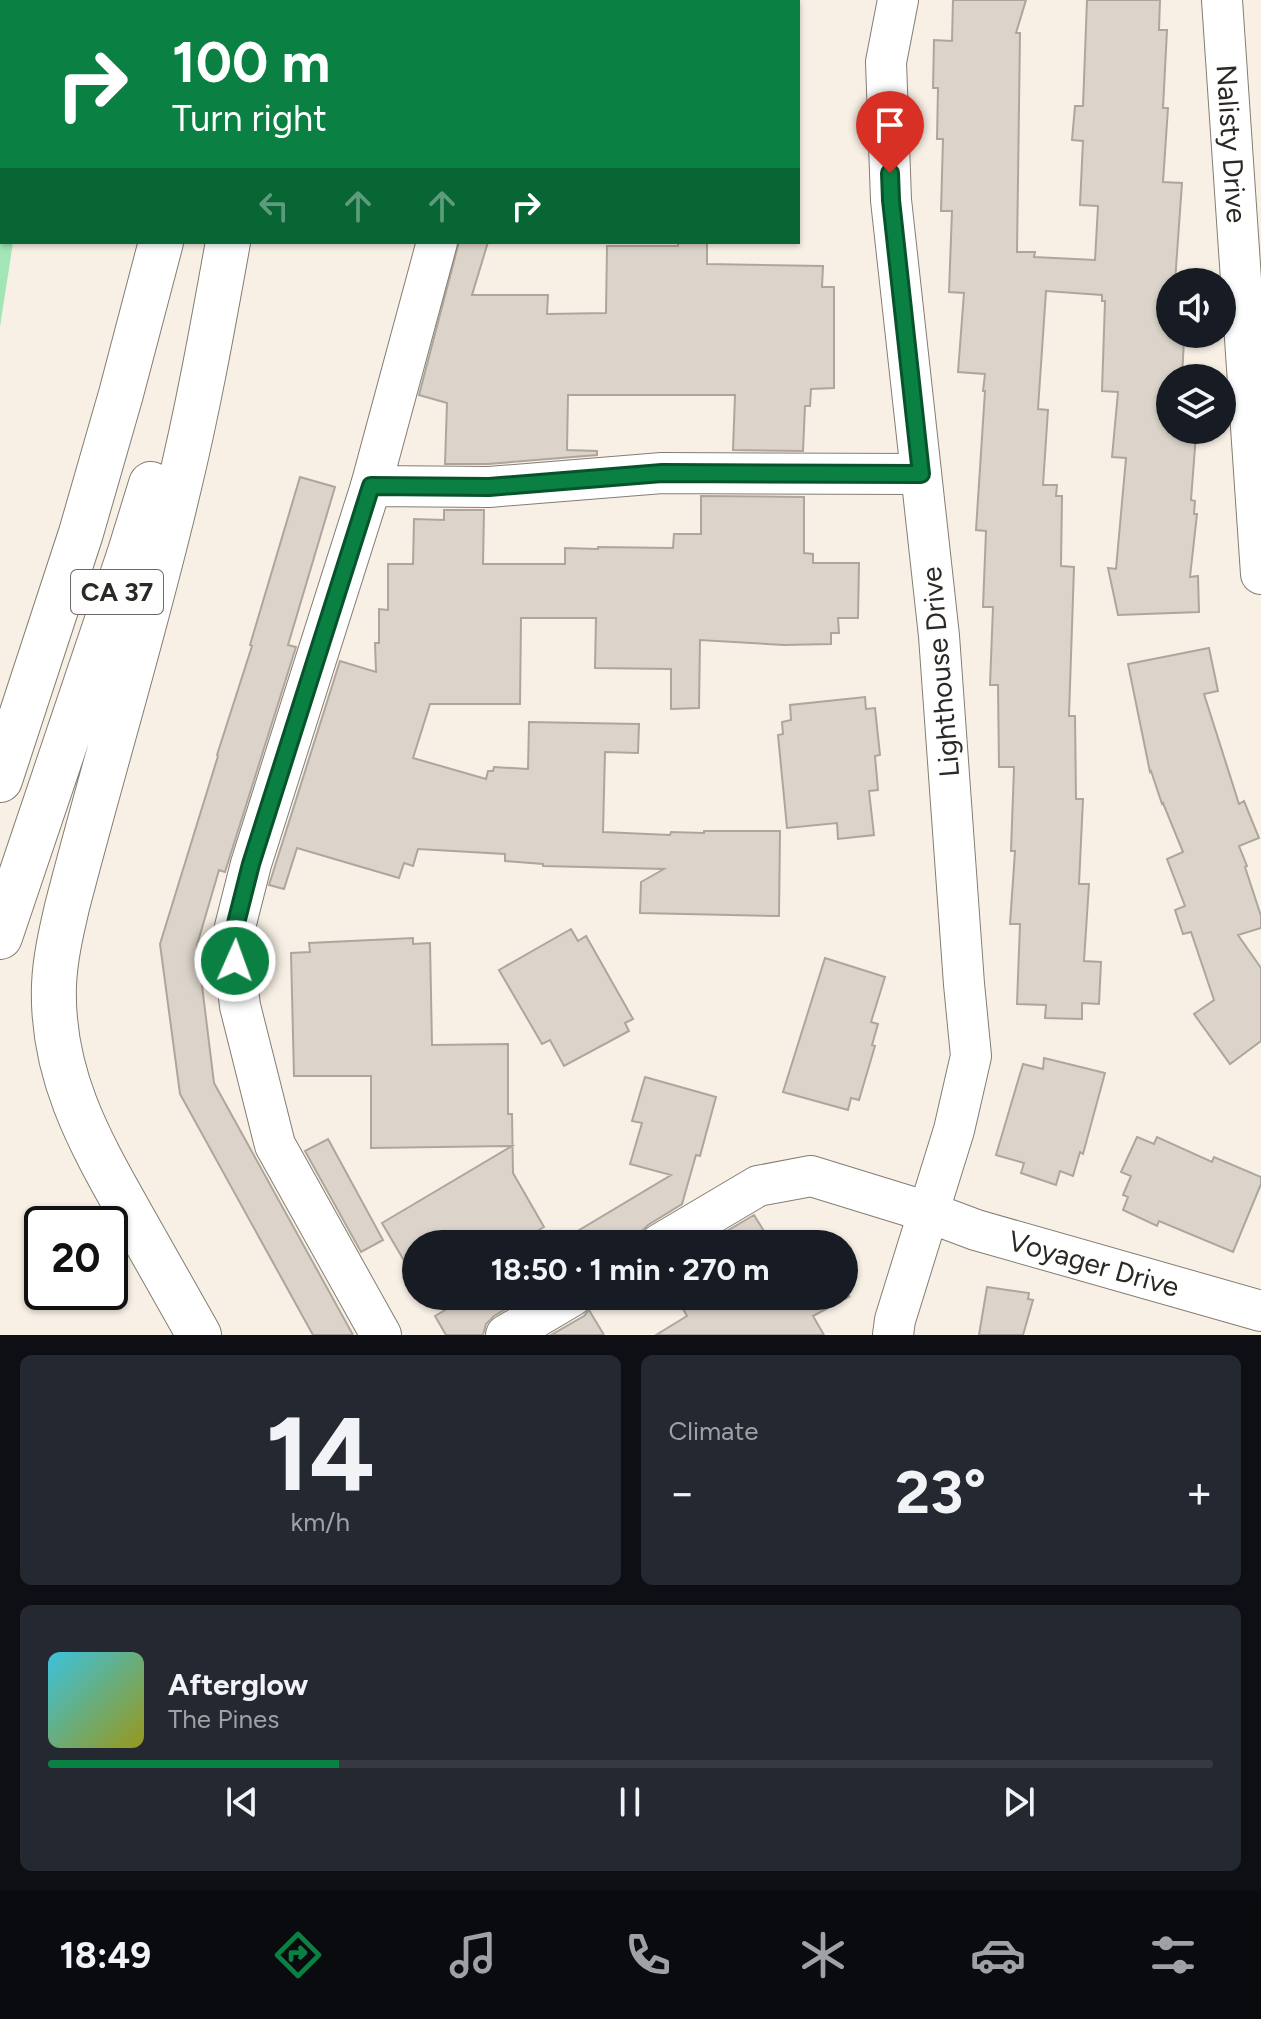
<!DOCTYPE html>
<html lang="en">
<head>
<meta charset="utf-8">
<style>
  :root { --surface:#171b24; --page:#242831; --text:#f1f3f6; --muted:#9ea1a6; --line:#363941; --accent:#0b8043 }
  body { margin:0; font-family:Figtree,sans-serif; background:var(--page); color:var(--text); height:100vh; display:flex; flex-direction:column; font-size:30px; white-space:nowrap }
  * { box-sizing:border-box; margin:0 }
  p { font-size:26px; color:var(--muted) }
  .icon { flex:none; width:44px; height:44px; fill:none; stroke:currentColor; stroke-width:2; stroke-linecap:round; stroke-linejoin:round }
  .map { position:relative; height:1335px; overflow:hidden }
  .details { display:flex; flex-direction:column; gap:20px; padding:20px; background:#0d0f14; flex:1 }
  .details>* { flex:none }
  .hud { position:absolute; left:0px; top:0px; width:800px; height:244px; box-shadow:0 2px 6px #0004; background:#0b8043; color:#fff; overflow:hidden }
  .buttons { position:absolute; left:1156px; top:268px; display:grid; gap:16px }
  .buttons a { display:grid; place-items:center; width:80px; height:80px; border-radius:50%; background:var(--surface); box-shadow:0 2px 6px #0004; font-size:40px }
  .speed { position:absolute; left:24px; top:1206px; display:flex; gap:16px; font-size:40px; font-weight:700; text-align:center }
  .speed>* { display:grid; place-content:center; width:104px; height:104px; border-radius:50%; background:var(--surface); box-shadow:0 2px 6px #0004; line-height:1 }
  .speed .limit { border:4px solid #111; border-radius:12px; background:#fff; color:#111 }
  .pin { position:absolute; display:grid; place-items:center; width:68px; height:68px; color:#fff; margin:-82px -34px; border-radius:50% 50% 50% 0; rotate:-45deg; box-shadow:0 0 8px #0007 }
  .pin .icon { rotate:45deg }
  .me { position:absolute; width:88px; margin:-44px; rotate:2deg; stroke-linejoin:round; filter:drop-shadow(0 0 6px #0008) }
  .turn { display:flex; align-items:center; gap:28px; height:168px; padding:0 40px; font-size:36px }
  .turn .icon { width:104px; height:104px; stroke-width:2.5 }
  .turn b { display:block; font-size:56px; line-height:68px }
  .lanes { display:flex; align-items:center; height:76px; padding:0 40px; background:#0003; justify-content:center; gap:40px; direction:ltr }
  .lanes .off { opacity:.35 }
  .big { font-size:60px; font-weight:700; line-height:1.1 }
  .details .widget { flex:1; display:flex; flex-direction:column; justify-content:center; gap:12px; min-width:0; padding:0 28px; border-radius:12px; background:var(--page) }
  .details .dial { align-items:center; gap:0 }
  .dial b { font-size:104px; line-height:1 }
  .song { display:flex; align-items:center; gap:24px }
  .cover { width:96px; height:96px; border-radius:12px; background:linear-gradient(135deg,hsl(190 70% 55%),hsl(60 70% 35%)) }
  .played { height:8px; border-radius:4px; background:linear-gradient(90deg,var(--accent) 25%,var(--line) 25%) }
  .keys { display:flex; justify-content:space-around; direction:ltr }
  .heat { display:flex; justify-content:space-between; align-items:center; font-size:44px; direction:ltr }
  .details .tiles { flex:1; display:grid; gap:20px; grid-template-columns:1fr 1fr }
  .widget:last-child { grid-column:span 2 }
  .trip { position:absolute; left:402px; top:1230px; width:456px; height:80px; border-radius:40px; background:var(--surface); box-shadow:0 2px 6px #0004; font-weight:700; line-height:80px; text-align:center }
  .dock { display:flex; height:128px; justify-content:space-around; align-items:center; background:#090b0e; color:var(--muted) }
  .dock .icon { width:56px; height:56px }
  .dock .current { color:var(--accent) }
  .dock b { font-size:36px; color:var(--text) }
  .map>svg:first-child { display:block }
</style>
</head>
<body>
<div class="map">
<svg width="1261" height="1335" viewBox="0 0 1261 1335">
  <rect width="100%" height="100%" fill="#f8f0e5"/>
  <!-- green -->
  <path fill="#a2e5b7" d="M0,0H51L50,2H2V242H13L0,327Z"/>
  <!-- building -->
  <path fill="#dcd4ca" stroke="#aea69c" stroke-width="2" d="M953,0H1026L1016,33H1020L1017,252H1035L1034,257L1095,260L1098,206L1080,205L1083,141L1072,140L1075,106H1083L1087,0H1160L1159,30H1167L1163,108H1168L1163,182L1182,183L1175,282H1170V338L1184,339L1182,378H1170V430H1190L1189,434H1196L1191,500L1195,501L1194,514H1197L1190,577L1198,576L1199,612L1118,615L1108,568L1116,569L1126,458L1112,457L1118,392L1102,391L1105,301H1102V295L1046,291L1038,409L1048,410L1043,485H1057L1056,496H1062L1061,566L1074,567L1069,716H1075L1076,799H1083L1079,884H1089L1084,961L1101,962L1099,1004L1082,1003V1019L1045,1018L1046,1005L1017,1004L1020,924H1010L1015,851H1011L1014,767H999L998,685H990L993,607H983L986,531L976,530L985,391H983L985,374L958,372L964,293L949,292L952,211H941L943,139H937L938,88H933L934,40L952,41Z
    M459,242H488L472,295H548L547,314L606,313L607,246H678V242H707V264L823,266L822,287H834V388L811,389L810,406H805L803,451L733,450L735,395H568L567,450L597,451V455L488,464H445L447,403L419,395Z
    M300,477L335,487L288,645L296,647L225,872L219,870L197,945L214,1083L353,1335H313L180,1094L160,944L218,756L217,755L252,646L250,645Z
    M701,496L804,497V553L813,554V563H859L858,618H838L839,633H831V644L784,645L700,640L699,708L671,709V669L595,668L596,618H521L520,704H430L413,758L486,779L488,771H493L494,767L528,769L529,722L639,724L638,753L605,752L603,832L670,835L671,832L704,833V831H780L779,916L640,913L641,882L664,869L543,866V864L505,861V854L418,849L413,866L404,863L399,878L297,848L284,889L269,885L340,661L376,672L375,643H379V609L388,610V564H413L414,519L444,520V510H484L483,564H565V548L598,549V547L673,548L674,534H701Z
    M1209,648L1218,691L1204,694L1239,804L1244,801L1259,838L1239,846L1247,866L1245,867L1261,916V928L1238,935L1261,968V1041L1230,1064L1194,1014L1214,1000L1191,932L1183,934L1175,910L1185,906L1167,859L1183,852L1163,803L1162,804L1151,771L1150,772L1128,664Z
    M865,697L866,709L875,708L880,755L875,756L878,790L869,791L874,835L838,839L837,823L787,828L778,735L783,734L782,722L791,720L790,705Z
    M571,929L578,941L586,936L633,1019L625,1023L629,1031L564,1066L550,1040L542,1044L499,970Z
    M413,938V944L430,943L432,1045L508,1044V1114H512L513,1173L544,1227L515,1244H416V1281L382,1223L512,1146L371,1148V1076H294L291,953L310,952L309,943Z
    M825,958L885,977L871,1022L878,1024L872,1045L875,1046L859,1100L851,1098L848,1110L783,1092Z
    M1044,1058L1105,1073L1083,1154L1080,1152L1073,1176L1060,1171L1056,1185L1021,1173L1024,1163L996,1155L1023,1064L1043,1069Z
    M645,1077L716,1097L700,1156L696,1155L682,1204L648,1225L640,1233L637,1244H556L671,1175L630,1164L642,1123L632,1121Z
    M1137,1137L1154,1144L1157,1137L1212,1162L1214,1157L1261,1177V1184L1233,1252L1159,1221L1157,1226L1123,1210L1128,1197L1123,1195L1131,1176L1121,1172Z
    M328,1139L383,1240L361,1252L305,1151Z
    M754,1215L772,1244H705Z
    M987,1287L1029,1293L1028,1299L1033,1300L1023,1335H979Z
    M469,1296H527L494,1316L486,1324L483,1335H446L435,1316Z
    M704,1296H850L813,1316L824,1335H656L687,1316L683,1309Z
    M589,1310L604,1335H551L584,1316Z"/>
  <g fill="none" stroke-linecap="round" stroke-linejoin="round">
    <defs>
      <g id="minor">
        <path id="s1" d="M1222,0L1261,574"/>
        <path d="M371,486L437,242"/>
        <path id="s2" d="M660,1244L758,1186L811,1176L928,1212L976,1230L1261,1311"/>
        <path d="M381,1335L275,1145L240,1006L232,939L251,864L371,486L489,487L662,473L921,474"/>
        <path d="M506,1335L572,1296"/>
        <path d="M893,1335L895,1320L954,1130L971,1056L964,984L939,636L891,200L886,62L898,0"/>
      </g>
      <path id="highway" d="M174,2V0
        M212,2V0
        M272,2L273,0
        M0,780L81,533L121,394L161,242
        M0,937L130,552L151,484
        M199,1335C176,1294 153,1254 130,1213C88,1139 51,1072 54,985C55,959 61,933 67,907C103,768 145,631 178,491C198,409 213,325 228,242"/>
    </defs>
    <!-- minor casing -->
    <use href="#minor" stroke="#847d73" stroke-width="42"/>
    <!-- highway casing -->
    <use href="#highway" stroke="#847d73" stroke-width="46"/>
    <!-- minor -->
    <use href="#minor" stroke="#fff" stroke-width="40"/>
    <!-- highway -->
    <use href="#highway" stroke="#fff" stroke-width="44"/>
  </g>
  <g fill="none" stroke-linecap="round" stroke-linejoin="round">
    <defs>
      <path id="route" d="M235,961L232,939L251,864L371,486L489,487L662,473L921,474L891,200L890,173"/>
    </defs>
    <!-- route casing -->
    <use href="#route" stroke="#07532c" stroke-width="20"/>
    <!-- route -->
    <use href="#route" stroke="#0b8043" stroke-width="14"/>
  </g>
  <g text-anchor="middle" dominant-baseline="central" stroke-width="7" stroke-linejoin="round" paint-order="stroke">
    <!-- shield labels -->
    <rect fill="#fefefe" stroke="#6b6966" stroke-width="2" x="71" y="570" width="92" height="44" rx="6"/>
    <g font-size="26" font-weight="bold" fill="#2c2925">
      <text x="117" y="592">CA 37</text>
    </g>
    <!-- street labels -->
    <g font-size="28" fill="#2c2925" stroke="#fefefe">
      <text stroke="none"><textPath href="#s1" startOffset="144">Nalisty Drive</textPath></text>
      <text transform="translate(940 672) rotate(-95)">Lighthouse Drive</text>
      <text stroke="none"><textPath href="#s2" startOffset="464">Voyager Drive</textPath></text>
    </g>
  </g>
</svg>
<div class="buttons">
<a><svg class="icon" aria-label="sound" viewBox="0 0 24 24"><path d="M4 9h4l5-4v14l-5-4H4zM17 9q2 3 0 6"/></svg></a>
<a><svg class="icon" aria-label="layers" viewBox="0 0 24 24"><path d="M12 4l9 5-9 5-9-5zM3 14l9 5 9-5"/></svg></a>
</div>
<div class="speed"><div class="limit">20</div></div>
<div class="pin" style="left:890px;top:173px;background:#d93025"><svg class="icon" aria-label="arrive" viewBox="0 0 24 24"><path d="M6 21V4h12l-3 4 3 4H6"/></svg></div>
<svg class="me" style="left:235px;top:961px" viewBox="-20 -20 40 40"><circle r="17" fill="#0b8043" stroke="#fff" stroke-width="3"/><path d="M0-11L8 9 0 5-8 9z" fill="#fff"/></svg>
<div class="trip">18:50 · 1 min · 270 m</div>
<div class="hud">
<div class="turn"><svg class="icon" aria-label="right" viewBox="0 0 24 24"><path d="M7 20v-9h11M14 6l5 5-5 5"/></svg><div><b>100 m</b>Turn right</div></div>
<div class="lanes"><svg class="icon off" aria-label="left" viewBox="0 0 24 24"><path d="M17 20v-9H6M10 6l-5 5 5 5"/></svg><svg class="icon off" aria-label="ahead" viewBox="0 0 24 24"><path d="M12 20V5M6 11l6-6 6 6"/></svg><svg class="icon off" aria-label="ahead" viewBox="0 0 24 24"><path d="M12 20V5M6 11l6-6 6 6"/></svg><svg class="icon" aria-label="right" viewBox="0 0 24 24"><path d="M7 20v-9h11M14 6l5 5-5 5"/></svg></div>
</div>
</div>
<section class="details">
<div class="tiles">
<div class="widget dial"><b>14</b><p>km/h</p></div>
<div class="widget"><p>Climate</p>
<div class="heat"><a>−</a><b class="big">23°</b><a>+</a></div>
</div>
<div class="widget">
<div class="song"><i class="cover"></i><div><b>Afterglow</b><p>The Pines</p></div></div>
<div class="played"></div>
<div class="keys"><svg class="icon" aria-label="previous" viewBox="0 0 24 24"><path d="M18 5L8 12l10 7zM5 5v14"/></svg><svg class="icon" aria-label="pause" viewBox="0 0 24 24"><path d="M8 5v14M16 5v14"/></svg><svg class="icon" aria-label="next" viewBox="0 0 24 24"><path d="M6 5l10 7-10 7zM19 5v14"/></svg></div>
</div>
</div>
</section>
<nav class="dock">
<b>18:49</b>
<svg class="icon current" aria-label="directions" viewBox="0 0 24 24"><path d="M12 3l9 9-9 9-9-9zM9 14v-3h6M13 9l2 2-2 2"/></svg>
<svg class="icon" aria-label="music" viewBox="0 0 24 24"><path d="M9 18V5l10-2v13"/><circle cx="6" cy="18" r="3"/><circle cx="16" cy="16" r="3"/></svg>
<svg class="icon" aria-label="phone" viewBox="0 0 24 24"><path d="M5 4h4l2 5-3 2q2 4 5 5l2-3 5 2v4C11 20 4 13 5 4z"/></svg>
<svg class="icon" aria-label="climate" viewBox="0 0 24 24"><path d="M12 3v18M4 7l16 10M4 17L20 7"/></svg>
<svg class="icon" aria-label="car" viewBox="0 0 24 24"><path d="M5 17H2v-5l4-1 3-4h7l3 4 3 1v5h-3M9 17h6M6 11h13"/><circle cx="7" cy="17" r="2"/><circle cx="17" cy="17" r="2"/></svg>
<svg class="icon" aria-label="filters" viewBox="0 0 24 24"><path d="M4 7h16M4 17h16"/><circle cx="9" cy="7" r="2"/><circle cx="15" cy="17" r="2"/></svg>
</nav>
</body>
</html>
